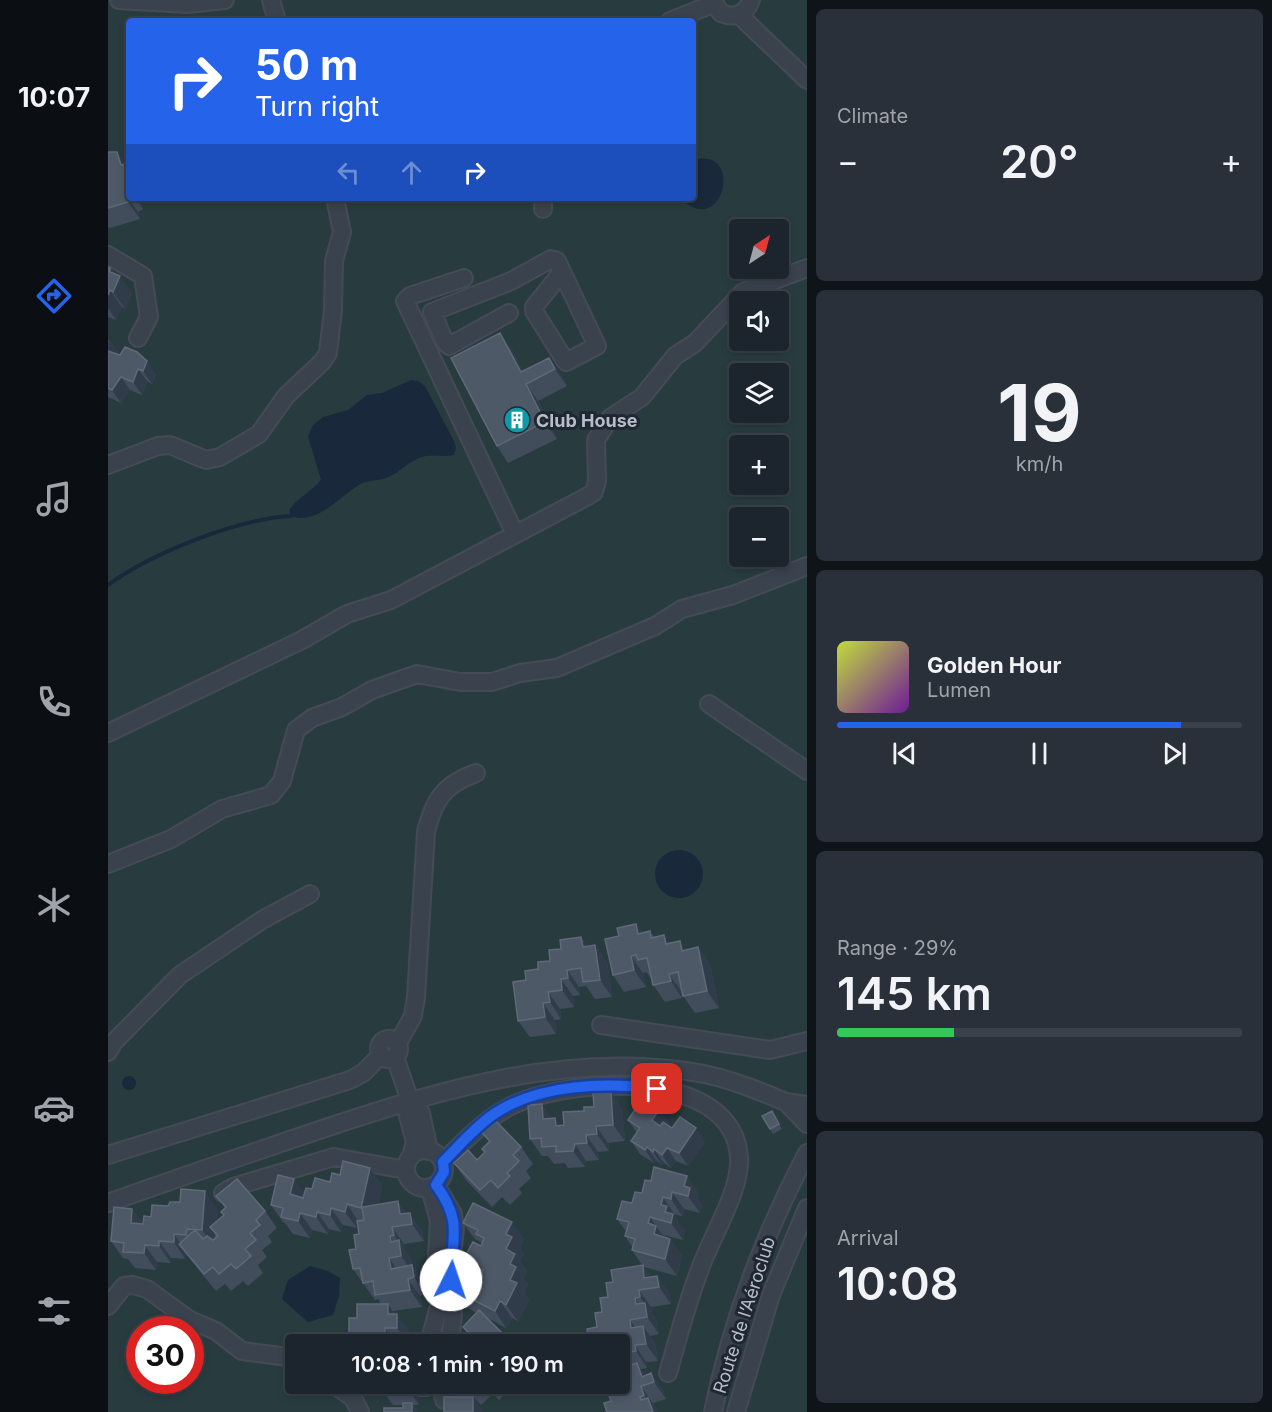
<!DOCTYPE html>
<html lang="en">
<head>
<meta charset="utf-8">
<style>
  :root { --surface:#1c242e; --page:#29303a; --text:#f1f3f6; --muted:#a0a4aa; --line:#3a414a; --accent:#2563eb }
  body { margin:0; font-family:Inter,sans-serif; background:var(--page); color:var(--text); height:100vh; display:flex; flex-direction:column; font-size:22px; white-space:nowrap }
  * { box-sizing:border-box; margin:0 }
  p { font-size:20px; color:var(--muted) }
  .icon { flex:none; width:33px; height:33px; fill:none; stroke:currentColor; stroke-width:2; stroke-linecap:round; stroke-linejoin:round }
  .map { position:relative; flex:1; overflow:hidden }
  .sheet { display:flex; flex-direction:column; gap:9px; padding:9px; background:#0f1419; width:465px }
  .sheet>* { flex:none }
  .guide { position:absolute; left:18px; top:18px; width:570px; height:183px; border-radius:6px; box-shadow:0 3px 9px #0003,0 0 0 2px var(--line); background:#2563eb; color:#fff; overflow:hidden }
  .needle { width:39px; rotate:36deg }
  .fabs { position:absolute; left:621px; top:219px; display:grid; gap:12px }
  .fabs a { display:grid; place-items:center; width:60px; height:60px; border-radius:6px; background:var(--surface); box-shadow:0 3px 9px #0003,0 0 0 2px var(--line); font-size:30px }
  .speed { position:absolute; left:18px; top:1316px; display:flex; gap:12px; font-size:30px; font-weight:700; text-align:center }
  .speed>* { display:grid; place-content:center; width:78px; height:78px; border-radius:50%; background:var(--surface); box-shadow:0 3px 9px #0003,0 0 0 2px var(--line); line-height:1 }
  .speed .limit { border:9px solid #d22; background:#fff; color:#111 }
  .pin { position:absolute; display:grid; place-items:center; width:51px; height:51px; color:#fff; margin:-26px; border-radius:12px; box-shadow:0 3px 9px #0006 }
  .me { position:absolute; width:66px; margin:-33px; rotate:4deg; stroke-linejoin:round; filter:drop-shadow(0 0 4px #0008) }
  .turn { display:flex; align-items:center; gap:21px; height:126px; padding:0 30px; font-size:27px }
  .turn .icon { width:78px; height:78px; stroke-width:2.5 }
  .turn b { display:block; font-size:42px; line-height:51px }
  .lanes { display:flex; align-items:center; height:57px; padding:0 30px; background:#0003; justify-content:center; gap:30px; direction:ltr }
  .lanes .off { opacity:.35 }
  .big { font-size:45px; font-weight:600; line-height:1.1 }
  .sheet .tile { flex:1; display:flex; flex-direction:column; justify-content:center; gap:9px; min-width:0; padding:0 21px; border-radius:9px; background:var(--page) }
  .sheet .dial { align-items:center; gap:0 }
  .dial b { font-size:78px; line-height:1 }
  .song { display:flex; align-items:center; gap:18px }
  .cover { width:72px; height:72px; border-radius:9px; background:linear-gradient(135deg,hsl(70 70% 55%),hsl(280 70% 35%)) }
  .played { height:6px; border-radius:3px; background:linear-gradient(90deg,var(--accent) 85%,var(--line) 85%) }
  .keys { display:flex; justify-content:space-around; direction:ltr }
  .heat { display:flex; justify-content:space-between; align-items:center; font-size:33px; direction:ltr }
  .charge { height:9px; border-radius:4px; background:linear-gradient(90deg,#34c759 29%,var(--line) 0) }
  .trip { position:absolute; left:177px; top:1334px; width:345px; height:60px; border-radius:6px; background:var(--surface); box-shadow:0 3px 9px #0003,0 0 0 2px var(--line); font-weight:600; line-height:60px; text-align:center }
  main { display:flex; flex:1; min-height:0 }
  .dock { display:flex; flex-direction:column; width:108px; justify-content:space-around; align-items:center; background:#0b0e12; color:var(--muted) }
  .dock .icon { width:42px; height:42px }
  .dock .active { color:var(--accent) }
  .dock b { font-size:27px; color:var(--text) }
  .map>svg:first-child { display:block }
</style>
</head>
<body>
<main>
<nav class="dock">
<b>10:07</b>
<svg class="icon active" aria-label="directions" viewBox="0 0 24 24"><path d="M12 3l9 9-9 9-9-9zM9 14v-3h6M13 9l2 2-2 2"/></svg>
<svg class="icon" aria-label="music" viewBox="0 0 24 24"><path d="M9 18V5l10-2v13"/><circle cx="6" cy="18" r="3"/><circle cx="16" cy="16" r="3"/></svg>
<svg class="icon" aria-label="phone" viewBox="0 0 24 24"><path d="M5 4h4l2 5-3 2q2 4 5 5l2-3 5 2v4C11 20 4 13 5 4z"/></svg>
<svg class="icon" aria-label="climate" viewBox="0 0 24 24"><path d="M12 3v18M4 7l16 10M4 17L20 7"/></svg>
<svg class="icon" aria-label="car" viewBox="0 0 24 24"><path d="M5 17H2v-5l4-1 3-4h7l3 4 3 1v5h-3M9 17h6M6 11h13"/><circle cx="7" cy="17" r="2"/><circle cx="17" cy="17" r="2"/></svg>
<svg class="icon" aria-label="filters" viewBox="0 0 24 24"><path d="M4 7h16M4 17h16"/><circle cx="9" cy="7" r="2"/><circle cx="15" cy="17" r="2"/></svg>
</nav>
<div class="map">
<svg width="699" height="1412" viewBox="0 0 699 1412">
  <rect width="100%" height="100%" fill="#26303e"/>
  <!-- green -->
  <path fill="#283c3f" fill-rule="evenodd" d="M0,0H699V1412H0ZM21,21H585V198H21ZM632,230H670V268H632ZM632,302H670V340H632ZM632,374H670V412H632ZM632,446H670V484H632ZM632,518H670V556H632ZM32,1329H82V1380H32ZM188,1344H512V1383H188Z"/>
  <!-- water -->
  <path fill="#1a283b" d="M585,160C638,146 614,241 573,198H585Z
    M303,380L310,381L317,386L346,441L348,448L346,455C337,457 327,455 318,456C302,459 292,473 278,478C270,481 258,480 251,485C232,496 208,526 183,516L181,510C189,498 203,492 213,480L200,436L205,425L215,417L240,410L259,395L274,393Z
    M547 874a24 24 0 1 1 48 0a24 24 0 1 1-48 0Z
    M14 1083a7 7 0 1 1 14 0a7 7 0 1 1-14 0Z
    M202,1266L220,1271L232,1278L231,1296L225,1315L200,1322L174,1299L180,1280Z"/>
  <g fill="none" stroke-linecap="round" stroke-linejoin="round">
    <!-- stream -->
    <path stroke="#1a283b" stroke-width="4" d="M0,585C44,553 129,519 183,516"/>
    <defs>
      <path id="minor" d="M11,0L79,4L117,0
        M163,0L169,21
        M604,0L613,13C627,19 638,14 643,0
        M631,15L699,80
        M562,21L605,4
        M435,209V198
        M0,255L35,276L41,317L30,338
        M356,278L302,296L297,301L407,534
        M426,307L454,272
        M401,313L341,346L336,340L324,312L403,281L443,259L449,261L489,346L458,362L426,311
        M0,465L50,446L62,445L98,460L112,457L151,434L178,396L214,362L220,353L225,310L226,261L234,232L227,198
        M601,704L699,771
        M0,733L194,640L239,614L283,600L480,496L486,492L489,481L488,440L502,418L534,397L567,356L587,343L635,292L699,268
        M0,864L63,839L114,809L163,795L174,781L188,730L204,718L234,707L264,690L309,674L352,682H384L412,673L449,668L547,626L574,609L625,595L699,566
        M493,1025L662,1050L699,1041
        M271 1049a10 10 0 1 1 20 0a10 10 0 1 1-20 0Z
        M290,1043L305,1016L308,997L318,832C326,800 335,785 368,773
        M0,1052L6,1042L72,975L154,920L202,894
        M287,1057L301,1098L300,1116L307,1142L303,1157
        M301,1098L313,1113L321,1151
        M699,1105L678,1102L699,1124
        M298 1169a19 19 0 1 1 38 0a19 19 0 1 1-38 0Z
        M0,1155L242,1080L255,1073L273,1055
        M335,1162C357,1141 377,1118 405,1105C462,1078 626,1067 631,1158C633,1191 603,1237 592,1269C579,1303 570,1338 560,1373
        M328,1185L345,1214L347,1229L343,1266L345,1315L342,1344
        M115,1193L125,1187L226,1157L298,1170
        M0,1203C58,1182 117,1162 176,1142C308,1097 455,1047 596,1074C625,1080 651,1091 678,1102
        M0,1306L16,1286L25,1285L39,1289L82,1320L108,1331L134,1351L188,1358
        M321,1344L334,1294L329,1255L331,1221L322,1188
        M224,1383L245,1398L252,1412
        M333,1383L336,1400
        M605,1412C623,1323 657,1233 699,1153
        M628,1412L663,1295L699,1208"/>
    </defs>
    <!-- minor casing -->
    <use href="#minor" stroke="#444b57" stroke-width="20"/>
    <!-- minor -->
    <use href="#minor" stroke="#3a424e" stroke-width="16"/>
  </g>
  <!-- wall -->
  <path fill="#424d5c" d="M0,152L21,166V198H41L42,200L33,203L35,209L30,212L32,219L2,228L0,227Z
    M0,267L2,268L24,293L17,309L14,307L8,320L0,317Z
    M0,339L10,352L9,354L48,374L44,384L39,381L34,395L22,390L13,403L0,397Z
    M404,350L415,371L441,358L453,375L459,386L430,401L449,439L400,463L389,446Z
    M528,924L534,933L542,931L546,937L578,950L590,947L602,964L611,1008L587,1013L575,996L574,991H573L574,998L557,1002L545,985L543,977H542L538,972L535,973L538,987L516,992L505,975L511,936Z
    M480,946L499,962L504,997L487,999L478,986L471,987L472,995L465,996L466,1007L452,1009L453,1019L447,1020L448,1034L422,1037L410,1021L418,980L442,961Z
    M514,1109L517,1141L500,1143L501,1151L490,1152L491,1160L478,1161L477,1167L460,1168L457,1163L446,1164L440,1156H434L422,1139L444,1118L452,1126L456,1125Z
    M664,1111L674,1129L665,1134L662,1129Z
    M520,1120L561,1122L559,1124L564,1128L597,1141L580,1166L568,1161L563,1168L555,1162L554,1165L548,1160L546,1163L532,1154L523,1141L529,1133Z
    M373,1132L413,1147L425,1164L418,1171L423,1178L411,1189L414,1193L402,1205L394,1197L384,1207L358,1180L346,1163L369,1160L377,1153L374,1149L381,1142Z
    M262,1168L274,1185L270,1204L298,1213L314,1230L316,1241L296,1244L297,1250L302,1257L304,1265L316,1282L318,1294L312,1296L314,1307L285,1311L301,1331V1342L302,1344H248L241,1333L249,1318L273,1304L270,1299L267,1300L245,1269L251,1234L250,1225L249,1228L235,1225L233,1232L221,1229L220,1234L204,1230L202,1238L185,1234L177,1223L175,1222L163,1205L186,1179L196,1194L222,1182L232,1175Z
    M537,1180L591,1193L589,1198L594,1205L592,1213L576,1209L574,1216L566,1214V1215L577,1231L575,1240L555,1235L556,1237L562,1239L574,1256L569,1276L536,1267L543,1277L549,1276L561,1293L563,1304L543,1307L544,1313L549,1320L551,1334L542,1336L547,1343L550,1361L538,1362L539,1368L533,1369L537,1375L543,1373L555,1390L558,1399L545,1403L550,1412H499L503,1401L512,1383V1344L481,1343L489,1327L505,1282L534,1265L524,1250L525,1248L517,1236L518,1231L509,1219L534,1193Z
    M108,1196L157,1211L169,1228L160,1236L164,1242L154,1250L159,1257L150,1265L155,1273L140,1286L135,1281L123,1291L117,1284L108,1291L78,1254L77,1259L63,1258V1263L49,1262L48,1270L27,1268L20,1259L15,1258L3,1241L24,1209L35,1224L43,1217L60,1206L72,1202L109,1208L108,1222L116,1215L113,1212L117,1208Z
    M355,1223L416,1239L412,1247L416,1254L412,1261L419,1271L415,1278L420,1284L416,1293L421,1300L410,1321L404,1318L398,1328L380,1318L398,1337L403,1344H360L363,1339L355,1327L369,1313L360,1308L348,1291L370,1279L372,1275L369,1273L357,1256L373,1246L374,1243L367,1239Z
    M269,1383H318L322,1389V1397H311V1405H305L310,1412H276L295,1408V1405H285Z
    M352,1383H403L405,1387L391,1400L385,1394L373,1405Z"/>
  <!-- shaded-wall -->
  <path fill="#313c4b" d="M9,152L21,169L13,165Z
    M18,195L30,212L32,219L20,202Z
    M27,198H30L33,203L35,209Z
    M2,268L10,280L12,276L24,293L17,309L5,292L2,272Z
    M2,290L14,307L8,320L0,308V295Z
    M392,333L404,350L421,383L413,372Z
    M1,339L10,352L8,359L0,349Z
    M441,358L453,375L459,386L447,369Z
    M39,361L48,374L44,384L35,371Z
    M30,369L39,381L34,395L25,382Z
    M13,377L22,390L13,403L4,390Z
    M418,384L430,401L449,439L437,422Z
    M528,924L540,941L530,934Z
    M556,935L568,952L558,944Z
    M473,937L485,954L475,947Z
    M572,941L584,958L574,951Z
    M487,945L499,962L504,997L492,980Z
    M590,947L602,964L611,1008L599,991Z
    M523,956L535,973L538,987L526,970Z
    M459,970L471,987L472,995L460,978Z
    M561,974L573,991L574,998L563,981Z
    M453,979L465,996L466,1007L454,990Z
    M440,992L452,1009L453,1019L442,1002Z
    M435,1003L447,1020L448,1034L437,1017Z
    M503,1092L514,1109L517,1141L505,1125Z
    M434,1104L446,1121L435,1119Z
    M552,1109L561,1122L553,1133L544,1120Z
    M447,1118L459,1135L448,1126Z
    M488,1126L500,1143L501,1151L489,1134Z
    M588,1128L597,1141L580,1166L571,1153Z
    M478,1135L490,1152L491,1160L479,1143Z
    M467,1144L478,1161L477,1167L465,1151Z
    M539,1147L548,1160L546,1163L537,1150Z
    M559,1148L568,1161L563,1168L554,1155Z
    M546,1149L555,1162L554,1165L545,1152Z
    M262,1168L274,1185L265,1224L253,1208Z
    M579,1176L591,1193L589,1198L594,1205L592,1213L580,1196L576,1186Z
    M186,1179L198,1195L194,1211L182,1194Z
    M97,1191L109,1208L107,1233L102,1227L107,1234L106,1247L94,1230Z
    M564,1192L576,1209L574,1216L563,1199Z
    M555,1197L577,1231L575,1240L563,1223L553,1205Z
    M290,1201L302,1218L292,1214Z
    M239,1204L250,1221L249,1228L237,1212Z
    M223,1208L235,1225L233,1232L222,1215Z
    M24,1209L36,1225L23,1223Z
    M209,1212L221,1229L220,1234L208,1217Z
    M192,1213L204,1230L202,1238L190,1221Z
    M302,1213L314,1230L316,1241L304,1224Z
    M542,1217L548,1226L560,1242L546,1234L540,1223Z
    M404,1222L416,1239L412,1247L416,1254L412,1261L419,1271L415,1278L420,1284L416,1293L421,1300L410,1321L398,1305L402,1264L398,1249V1234Z
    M284,1227L296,1244L297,1250L302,1257L305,1273L283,1242L282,1236L292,1251L291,1243L286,1235Z
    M66,1234L78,1251L71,1244L78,1254L77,1259L66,1242Z
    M562,1239L574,1256L569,1276L557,1259Z
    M51,1241L63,1258V1263L51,1246Z
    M37,1245L49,1262L48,1270L36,1253Z
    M281,1258L293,1275L283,1269Z
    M304,1265L316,1282L318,1294L306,1277Z
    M535,1265L546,1282L536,1278Z
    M549,1276L561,1293L563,1304L551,1287Z
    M300,1279L312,1296L314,1307L302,1290Z
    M531,1290L543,1307L544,1313L549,1320L551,1334L539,1317L528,1304L527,1298L538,1315L537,1304L532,1297Z
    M392,1301L404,1318L398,1328L387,1311Z
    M280,1304L289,1318V1314L301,1331V1342L302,1344H300L280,1314Z
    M522,1320L534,1337L535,1345L523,1328Z
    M535,1326L547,1343L550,1361L538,1344Z
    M277,1328L289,1344L277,1341Z
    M527,1345L538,1362L539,1368L528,1351Z
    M529,1363L541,1380L534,1377Z
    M543,1373L555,1390L558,1399L546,1382Z
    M296,1383H302L311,1397V1405Z
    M313,1383H318L322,1389V1397Z
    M533,1386L545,1403L550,1412H545L542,1405L536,1395Z
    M365,1397L375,1412H365Z
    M304,1403L310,1412H304Z"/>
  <!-- building -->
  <path fill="#4e5968" stroke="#5f6977" stroke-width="1.5" d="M0,152H9L13,165L17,164L21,166V193L18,195L20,202L0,208Z
    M0,267L2,268V272L12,276L5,292L2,290L0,295Z
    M392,333L413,372L441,358L447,369L418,384L437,422L389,446L343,358Z
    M17,347L29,352L39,361L35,371L30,369L25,382L13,377L4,390L0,388V351L12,355Z
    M528,924L530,934L542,931L543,938L556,935L558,944L572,941L574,951L590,947L599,991L575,996L570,972L561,974L563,981L545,985L539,958L530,960L528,955L523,956L526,970L505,975L497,939L511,936L509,928Z
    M473,937L475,947L487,945L492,980L475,982L473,968L459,970L460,978L453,979L454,990L440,992L442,1002L435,1003L437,1017L410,1021L405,982L418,980L417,971L430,969V962L442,961L441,950L453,949L452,940Z
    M503,1092L505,1125L488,1126L489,1134L478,1135L479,1143L467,1144L465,1151L448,1152V1146L434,1147L433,1138L422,1139L420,1105L434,1104L435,1119L447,1118L448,1126L456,1125L455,1112L476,1111V1107H486L485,1093Z
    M535,1097L552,1109L544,1120L552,1126L555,1122L564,1128L572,1117L588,1128L571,1153L559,1148L554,1155L546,1149L545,1152L539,1147L537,1150L523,1141L532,1128L520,1120Z
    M664,1111L671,1124L662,1129L654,1116Z
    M386,1119L413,1147L405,1155L411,1161L399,1173L402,1176L390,1188L383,1180L372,1190L346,1163L360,1150L369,1160L377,1152L374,1149L382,1141L373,1132Z
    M235,1161L262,1168L253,1208L239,1204L237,1212L223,1208L222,1215L209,1212L208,1217L192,1213L190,1221L173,1217L175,1208L163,1205L170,1175L186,1179L182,1194L195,1198L198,1188L204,1189L207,1178L222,1182L224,1173L232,1175Z
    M546,1167L579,1176L576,1186L582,1188L580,1196L564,1192L563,1199L555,1197L553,1205L559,1206L557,1212L565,1214L563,1223L542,1217L540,1223L548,1226L546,1234L562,1239L557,1259L524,1250L527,1239L517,1236L521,1222L509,1219L514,1201L524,1203L527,1192L534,1193L537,1180L543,1181Z
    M129,1179L157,1211L148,1220L152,1225L142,1233L148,1240L137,1249L143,1256L128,1269L123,1264L111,1274L105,1267L96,1274L71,1244L87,1230L95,1239L99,1236L105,1240L110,1236L102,1227L116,1215L113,1212L118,1207L108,1196Z
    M73,1189L97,1191L94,1230L79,1229L78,1235L66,1234V1242L51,1241V1246L37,1245L36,1253L15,1252L16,1243L3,1241L6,1207L24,1209L23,1223L35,1224L36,1216L43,1217L44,1205L60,1206L62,1202H72Z
    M290,1201L292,1214L302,1213L304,1224L284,1227L286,1235L282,1236L283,1242L291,1240L293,1256L281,1258L283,1269L304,1265L306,1277L300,1279L302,1290L267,1295L265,1281L255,1283L252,1268L245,1269L241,1250L248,1249L246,1235L251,1234L249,1221L256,1220L254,1207Z
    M365,1203L404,1222L398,1234L404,1237L398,1249L407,1254L402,1264L408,1267L402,1280L409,1283L398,1305L392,1301L387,1311L348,1291L357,1273L370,1279L375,1270L367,1266L369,1262L357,1256L365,1242L373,1246L376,1238L368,1234L370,1230L355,1223Z
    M535,1265L536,1278L549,1276L551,1287L531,1290L532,1297L527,1298L528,1304L537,1303L539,1317L522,1320L523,1328L535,1326L538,1344L527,1345L528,1351L512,1354V1344L481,1343L479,1329L489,1327L487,1313L494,1312L492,1298L500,1297L498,1283L505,1282L503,1270Z
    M249,1304H280V1314H289V1328H277V1341H300V1344H248V1333H241V1318H249Z
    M371,1310L398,1337L390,1344H360L359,1343L365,1337L355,1327Z
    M529,1363L534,1377L543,1373L546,1382L533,1386L536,1395L532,1397L533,1400L540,1398L545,1412H499L496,1403L503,1401L498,1387L506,1385L505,1383H512V1369Z
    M273,1383H299V1388H273Z
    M356,1383H367L362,1388Z
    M336,1397H365V1412H336Z
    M295,1403H304V1412H276V1408H295Z"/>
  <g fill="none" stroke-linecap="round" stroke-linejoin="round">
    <defs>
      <path id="route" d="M343,1280C343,1238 356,1223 328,1185L336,1172L335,1162C351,1146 367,1127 386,1114C431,1084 497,1082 549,1089"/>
    </defs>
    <!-- route casing -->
    <use href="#route" stroke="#184099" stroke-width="15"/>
    <!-- route -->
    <use href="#route" stroke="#2563eb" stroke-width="10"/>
  </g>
  <!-- icons -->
  <defs>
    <symbol id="building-disc" viewBox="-11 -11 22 22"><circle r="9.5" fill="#0f9aa8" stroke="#1f2733"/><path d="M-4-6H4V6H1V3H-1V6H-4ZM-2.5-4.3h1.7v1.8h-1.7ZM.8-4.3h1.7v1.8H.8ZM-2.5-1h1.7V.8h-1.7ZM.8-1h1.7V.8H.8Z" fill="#fff"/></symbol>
  </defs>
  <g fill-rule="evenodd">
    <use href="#building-disc" x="394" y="405" width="30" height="30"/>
  </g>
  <g text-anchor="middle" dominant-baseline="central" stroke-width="6" stroke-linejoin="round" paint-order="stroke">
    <!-- poi labels -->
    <g font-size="18" font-weight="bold" fill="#b7bec9" stroke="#1f2733" text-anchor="start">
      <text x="428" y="420">Club House</text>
    </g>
    <!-- street labels -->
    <g font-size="18" fill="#b7bec9" stroke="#1f2733">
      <text transform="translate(636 1315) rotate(-72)">Route de l’Aéroclub</text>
    </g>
  </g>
</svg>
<div class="fabs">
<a><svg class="needle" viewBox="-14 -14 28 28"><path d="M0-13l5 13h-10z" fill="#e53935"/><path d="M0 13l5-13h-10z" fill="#a0a4aa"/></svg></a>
<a><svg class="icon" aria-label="sound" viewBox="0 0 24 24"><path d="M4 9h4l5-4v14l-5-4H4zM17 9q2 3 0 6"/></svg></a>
<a><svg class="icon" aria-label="layers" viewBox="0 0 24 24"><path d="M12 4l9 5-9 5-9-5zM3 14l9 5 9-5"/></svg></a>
<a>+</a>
<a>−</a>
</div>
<div class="speed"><div class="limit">30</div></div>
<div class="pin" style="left:549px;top:1089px;background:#d93025"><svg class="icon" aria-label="arrive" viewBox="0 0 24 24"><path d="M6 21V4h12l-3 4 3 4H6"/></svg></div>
<svg class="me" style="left:343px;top:1280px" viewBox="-20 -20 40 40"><circle r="19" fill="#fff"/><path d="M0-13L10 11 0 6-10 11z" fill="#2563eb"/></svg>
<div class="trip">10:08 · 1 min · 190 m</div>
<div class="guide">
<div class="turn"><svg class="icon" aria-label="right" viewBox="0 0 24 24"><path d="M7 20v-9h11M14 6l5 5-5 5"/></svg><div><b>50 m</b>Turn right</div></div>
<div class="lanes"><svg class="icon off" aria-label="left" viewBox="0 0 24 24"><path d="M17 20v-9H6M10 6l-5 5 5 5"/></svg><svg class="icon off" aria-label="ahead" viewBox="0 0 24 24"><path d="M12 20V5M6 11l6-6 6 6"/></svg><svg class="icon" aria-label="right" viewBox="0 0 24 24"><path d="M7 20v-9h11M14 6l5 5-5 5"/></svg></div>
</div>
</div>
<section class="sheet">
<div class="tile"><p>Climate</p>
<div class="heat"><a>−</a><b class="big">20°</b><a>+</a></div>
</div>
<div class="tile dial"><b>19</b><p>km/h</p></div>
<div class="tile">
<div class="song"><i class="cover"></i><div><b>Golden Hour</b><p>Lumen</p></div></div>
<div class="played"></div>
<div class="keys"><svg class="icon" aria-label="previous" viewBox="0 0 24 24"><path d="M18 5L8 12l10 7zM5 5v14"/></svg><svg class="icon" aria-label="pause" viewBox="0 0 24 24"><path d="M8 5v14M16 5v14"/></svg><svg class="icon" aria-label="next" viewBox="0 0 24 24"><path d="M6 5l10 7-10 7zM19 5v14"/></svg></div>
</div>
<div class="tile"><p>Range · 29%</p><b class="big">145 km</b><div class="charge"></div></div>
<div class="tile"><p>Arrival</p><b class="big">10:08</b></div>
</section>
</main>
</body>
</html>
